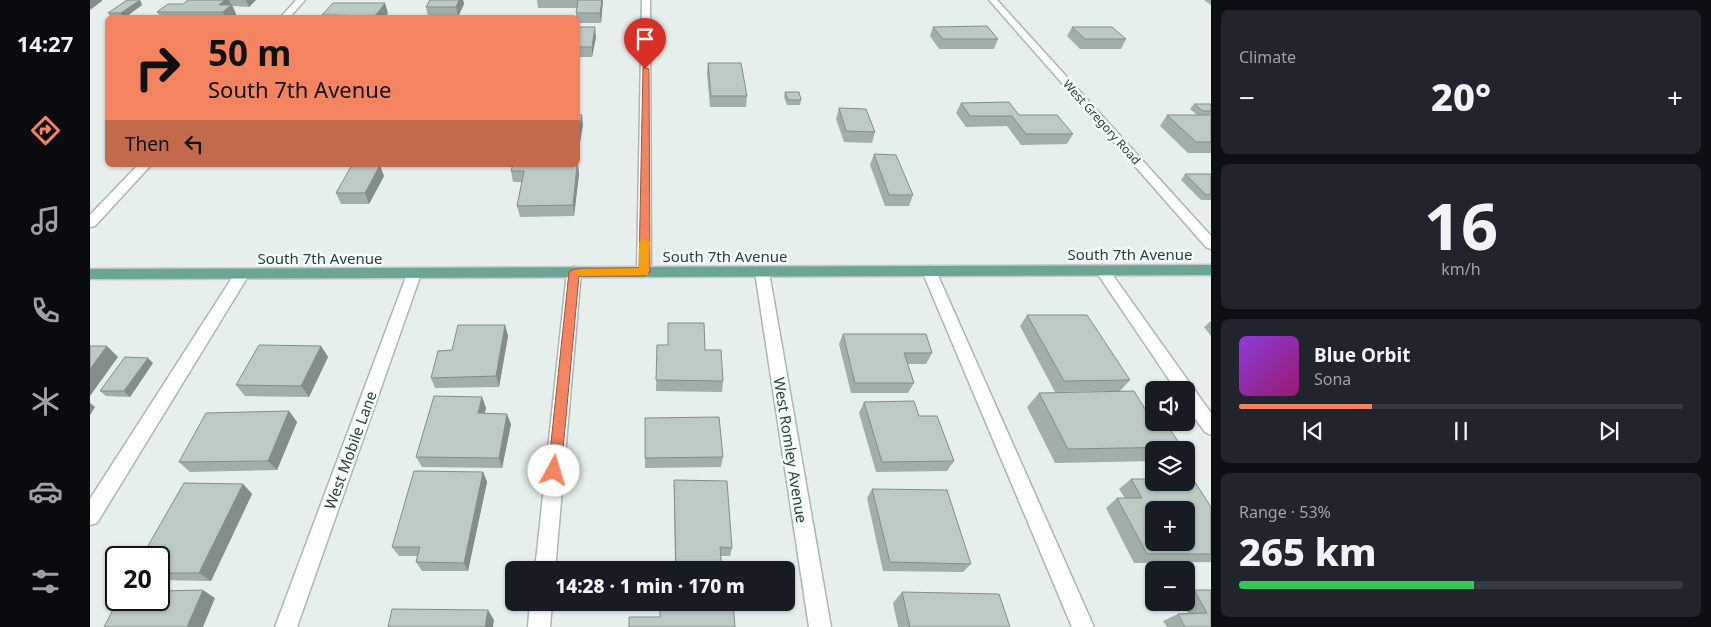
<!DOCTYPE html>
<html lang="en">
<head>
<meta charset="utf-8">
<style>
  :root { --surface:#171b24; --page:#20242c; --text:#f1f3f6; --muted:#9ea1a6; --line:#363941; --accent:#f4845f }
  body { margin:0; font-family:"Noto Sans",sans-serif; background:var(--page); color:var(--text); height:100vh; display:flex; flex-direction:column; font-size:19px; white-space:nowrap }
  * { box-sizing:border-box; margin:0 }
  p { font-size:16px; color:var(--muted) }
  .icon { flex:none; width:28px; height:28px; fill:none; stroke:currentColor; stroke-width:2; stroke-linecap:round; stroke-linejoin:round }
  .map { position:relative; flex:1; overflow:hidden }
  .side { display:flex; flex-direction:column; gap:10px; padding:10px; background:#0d0f14; width:500px }
  .side>* { flex:none }
  .top-card { position:absolute; left:15px; top:15px; width:475px; height:152px; border-radius:8px; box-shadow:0 1px 4px #0004; background:#f4845f; color:#111; overflow:hidden }
  .controls { position:absolute; left:1055px; top:381px; display:grid; gap:10px }
  .controls a { display:grid; place-items:center; width:50px; height:50px; border-radius:8px; background:var(--surface); box-shadow:0 1px 4px #0004; font-size:25px }
  .speed { position:absolute; left:15px; top:546px; display:flex; gap:10px; font-size:25px; font-weight:700; text-align:center }
  .speed>* { display:grid; place-content:center; width:65px; height:65px; border-radius:50%; background:var(--surface); box-shadow:0 1px 4px #0004; line-height:1 }
  .speed .limit { border:2px solid #111; border-radius:8px; background:#fff; color:#111 }
  .pin { position:absolute; display:grid; place-items:center; width:42px; height:42px; color:#fff; margin:-51px -21px; border-radius:50% 50% 50% 0; rotate:-45deg; box-shadow:0 0 5px #0007 }
  .pin .icon { rotate:45deg }
  .me { position:absolute; width:55px; margin:-28px; rotate:6deg; stroke-linejoin:round; filter:drop-shadow(0 0 4px #0008) }
  .turn { display:flex; align-items:center; gap:18px; height:105px; padding:0 20px; font-size:22px }
  .turn .icon { width:65px; height:65px; stroke-width:2.5 }
  .turn b { display:block; font-size:35px; line-height:42px }
  .then { display:flex; align-items:center; height:48px; padding:0 20px; background:#0003; gap:10px; font-size:19px }
  .big { font-size:38px; font-weight:800; line-height:1.1 }
  .side .tile { flex:1; display:flex; flex-direction:column; justify-content:center; gap:8px; min-width:0; padding:0 18px; border-radius:8px; background:var(--page) }
  .side .dial { align-items:center; gap:0 }
  .dial b { font-size:65px; line-height:1 }
  .song { display:flex; align-items:center; gap:15px }
  .cover { width:60px; height:60px; border-radius:8px; background:linear-gradient(135deg,hsl(270 70% 55%),hsl(320 70% 35%)) }
  .played { height:5px; border-radius:2px; background:linear-gradient(90deg,var(--accent) 30%,var(--line) 30%) }
  .keys { display:flex; justify-content:space-around; direction:ltr }
  .heat { display:flex; justify-content:space-between; align-items:center; font-size:28px; direction:ltr }
  .charge { height:8px; border-radius:4px; background:linear-gradient(90deg,#34c759 53%,var(--line) 0) }
  .trip { position:absolute; left:415px; top:561px; width:290px; height:50px; border-radius:8px; background:var(--surface); box-shadow:0 1px 4px #0004; font-weight:800; line-height:50px; text-align:center }
  main { display:flex; flex:1; min-height:0 }
  .dock { display:flex; flex-direction:column; width:90px; justify-content:space-around; align-items:center; background:#090b0e; color:var(--muted) }
  .dock .icon { width:35px; height:35px }
  .dock .active { color:var(--accent) }
  .dock b { font-size:22px; color:var(--text) }
  .map>svg:first-child { display:block }
</style>
</head>
<body>
<main>
<nav class="dock">
<b>14:27</b>
<svg class="icon active" aria-label="directions" viewBox="0 0 24 24"><path d="M12 3l9 9-9 9-9-9zM9 14v-3h6M13 9l2 2-2 2"/></svg>
<svg class="icon" aria-label="music" viewBox="0 0 24 24"><path d="M9 18V5l10-2v13"/><circle cx="6" cy="18" r="3"/><circle cx="16" cy="16" r="3"/></svg>
<svg class="icon" aria-label="phone" viewBox="0 0 24 24"><path d="M5 4h4l2 5-3 2q2 4 5 5l2-3 5 2v4C11 20 4 13 5 4z"/></svg>
<svg class="icon" aria-label="climate" viewBox="0 0 24 24"><path d="M12 3v18M4 7l16 10M4 17L20 7"/></svg>
<svg class="icon" aria-label="car" viewBox="0 0 24 24"><path d="M5 17H2v-5l4-1 3-4h7l3 4 3 1v5h-3M9 17h6M6 11h13"/><circle cx="7" cy="17" r="2"/><circle cx="17" cy="17" r="2"/></svg>
<svg class="icon" aria-label="filters" viewBox="0 0 24 24"><path d="M4 7h16M4 17h16"/><circle cx="9" cy="7" r="2"/><circle cx="15" cy="17" r="2"/></svg>
</nav>
<div class="map">
<svg width="1121" height="627" viewBox="0 0 1121 627">
  <rect width="100%" height="100%" fill="#e6efeb"/>
  <g fill="none" stroke-linecap="round" stroke-linejoin="round">
    <defs>
      <path id="minor" d="M206,0H215L199,18H190Z
        M552,0H560L561,272L559,275H549L547,272Z
        M899,0H907L1121,236V249L1116,247Z
        M48,165H61L5,226L0,227V215Z
        M1012,265L1017,267L1121,413V435L1115,432L1096,406V390H1086L1007,273L1005,270L1007,267Z
        M839,266L844,268L846,271L1004,627H982L832,271L834,268Z
        M484,267L489,269L491,272L465,570H445L477,272L479,269Z
        M672,267L677,269L679,272L741,627H719L665,272L667,269Z
        M152,269L157,270L159,274L157,278L7,523L0,525V499L147,270Z
        M324,269L329,270L331,274L207,627H185L317,274L319,270Z
        M440,602H462L460,627H438Z"/>
      <path id="major" d="M1121,265V275L0,279V269Z"/>
    </defs>
    <!-- minor casing -->
    <use href="#minor" stroke="#a8b8b2" stroke-width="3"/>
    <!-- major casing -->
    <use href="#major" stroke="#c2cac8" stroke-width="3"/>
    <!-- minor -->
    <use href="#minor" fill="#fff" fill-rule="evenodd"/>
    <!-- major -->
    <use href="#major" fill="#6aa596" fill-rule="evenodd"/>
  </g>
  <!-- wall -->
  <path fill="#a1aea9" d="M50,0L52,5L35,18H21L18,13Z
    M98,0H166L159,7L143,6L146,14L143,18H71L67,12L93,4Z
    M340,0H373L374,4L368,17H338L336,7Z
    M447,0H513L511,23H488V18H486V13L487,8H448Z
    M1114,0H1121V5Z
    M298,13L294,18H233L232,15Z
    M488,27L506,37L502,57H488Z
    M843,27L908,39L904,49H849L840,36Z
    M982,27L1036,39L1031,49H990L977,36Z
    M618,63L657,96L656,107H620L617,73Z
    M695,92L711,100L710,105H697L694,97Z
    M871,103L929,115L983,134L977,144L931,145L917,126L876,127L866,113Z
    M1104,104H1121V153H1098L1070,126L1077,115H1107L1100,109Z
    M749,108L785,132L782,143L754,142L746,119Z
    M784,154L823,195L819,206H795L780,165Z
    M388,165H488L489,174L484,216L430,217L427,206L432,182H423L421,171L422,166Z
    M1095,174H1121V200H1111L1091,180Z
    M294,176L279,204H251L246,193Z
    M937,315L1040,380L1030,391L965,392L930,326Z
    M1121,321V336L1114,327Z
    M415,325L418,336L409,387L345,388L341,378L362,350Z
    M753,334L842,353L836,364H818L824,383L818,393H761L749,344Z
    M567,345L615,350L633,381L632,392L566,391Z
    M231,346L238,357L219,397L155,396L146,385Z
    M63,363L40,397L16,396L10,391Z
    M949,393L1060,417L1092,447L1088,450H1064V461L965,463L937,407Z
    M392,397L396,408L394,414L421,424L412,468L332,467L326,457Z
    M774,402L829,416L864,461L857,471L786,472L769,413Z
    M199,411L207,422L187,470L100,472L89,462Z
    M555,418L633,457L631,467L555,468Z
    M393,472L397,482L378,571H332L326,562L327,556H309L302,547Z
    M1041,479L1121,507V562L1044,563L1016,508L1027,498H1035L1029,489Z
    M584,480L642,548L640,556H631L632,570H585L584,490Z
    M153,484L162,494L121,581L69,580V558Z
    M782,489L881,564L873,572L793,571L777,498Z
    M1104,590H1121V627H1077L1073,621L1088,614L1098,613L1092,602H1096V594Z
    M812,592L920,627H808L803,603Z"/>
  <!-- shaded-wall -->
  <path fill="#838d89" d="M0,0H12V1L0,10Z
    M50,0L52,5L34,18L31,13Z
    M135,0H139L146,14L143,18H136L129,5Z
    M156,0H166L159,7Z
    M369,0H373L374,4L368,17L366,7Z
    M512,0H513L511,23L510,13Z
    M295,3L298,13L294,18H286L285,16Z
    M505,27L506,37L502,57V47Z
    M492,115L493,125L488,154V141Z
    M488,164L489,174L484,216L483,205Z
    M290,165L294,176L279,204L275,193Z
    M415,325L418,336L409,387L406,376Z
    M17,346L28,357L0,396V369Z
    M231,346L238,357L219,397L211,386Z
    M58,358L63,363L40,397L34,391Z
    M392,397L396,408L392,424L388,413Z
    M0,403L5,407L0,415Z
    M199,411L207,422L187,470L178,461Z
    M417,414L421,424L412,468L409,458Z
    M393,472L397,482L378,571L374,563Z
    M153,484L162,494L121,581L109,573Z
    M113,590L125,598L113,627H97Z
    M398,610L404,620L403,627H395Z"/>
  <!-- building -->
  <path fill="#bbcac4" stroke="#838d89" fill-rule="evenodd" d="M37,0H50L31,13H18Z
    M98,0H135L129,5H141L133,12H67L78,4H93Z
    M340,0H369L366,7H336Z
    M488,0H512L510,13H486Z
    M243,3H295L285,16L232,15Z
    M897,26L908,39H853L843,27Z
    M488,27H505L502,47H488Z
    M982,27H1022L1036,39H995Z
    M618,63H651L657,96H621Z
    M695,92H709L711,100H698Z
    M919,102L929,115H967L983,134H936L922,116H880L871,103Z
    M1104,104H1121V111H1113Z
    M749,108L776,109L785,132L756,131Z
    M488,115H492L488,141Z
    M1077,115H1121V142H1106Z
    M784,154L806,155L823,195H799Z
    M262,165H290L275,193H246Z
    M423,165H487L483,205L427,206L434,171H421Z
    M1095,174H1121V194L1116,195Z
    M937,315H997L1040,380L974,381Z
    M578,323H614L615,350H631L633,381L566,380L567,345H578Z
    M368,325H415L406,376L341,378L348,351L362,350Z
    M753,334H836L842,353H814L824,383H765Z
    M169,345L231,346L211,386L146,385Z
    M0,346H17L0,369Z
    M35,357L58,358L34,391H10Z
    M1044,391L1060,417L1064,416V422H1075L1092,447L978,449L949,393Z
    M344,396L392,397L388,413L417,414L409,458L326,457Z
    M824,401L829,416H847L864,461L792,462L774,402Z
    M199,411L178,461L89,462L116,413Z
    M629,417L633,457L555,458V418Z
    M324,471L393,472L374,563L326,562L330,547H302Z
    M1041,479H1064V482H1096V479H1103L1121,507V554H1057L1027,498H1052ZM1064,510H1096V542H1064Z
    M584,480L637,481L642,548L630,547L632,570H586Z
    M94,483L153,484L109,573H69V558H51Z
    M782,489L857,490L881,564L800,562Z
    M113,590L97,627H14L28,600H69V591Z
    M1104,590H1121V627H1095L1088,614L1117,613Z
    M812,592L909,594L920,627H820Z
    M570,602H643L645,627H539V617H570Z
    M302,609L398,610L395,627H298Z"/>
  <!-- route -->
  <path fill="#f4845f" stroke="#9f563e" d="M553,67L559,69L560,272L554,276H489L471,471L469,476L464,478L460,476L458,471L479,272L484,269L549,268Z"/>
  <!-- slow -->
  <path fill="#f59e0b" d="M554,239L560,242L558,275L490,276L484,272L490,269L549,268V242Z"/>
  <g text-anchor="middle" dominant-baseline="central" stroke-width="5" stroke-linejoin="round" paint-order="stroke">
    <!-- far-street labels -->
    <g font-size="12" fill="#24423a" stroke="#f7fbf9">
      <text transform="translate(1012 122) rotate(48)">West Gregory Road</text>
    </g>
    <!-- street labels -->
    <g font-size="15" fill="#24423a" stroke="#f7fbf9">
      <text x="1040" y="254">South 7th Avenue</text>
      <text x="635" y="256">South 7th Avenue</text>
      <text x="230" y="258">South 7th Avenue</text>
      <text transform="translate(260 450) rotate(-70)">West Mobile Lane</text>
      <text transform="translate(701 450) rotate(81)">West Romley Avenue</text>
    </g>
  </g>
</svg>
<div class="controls">
<a><svg class="icon" aria-label="sound" viewBox="0 0 24 24"><path d="M4 9h4l5-4v14l-5-4H4zM17 9q2 3 0 6"/></svg></a>
<a><svg class="icon" aria-label="layers" viewBox="0 0 24 24"><path d="M12 4l9 5-9 5-9-5zM3 14l9 5 9-5"/></svg></a>
<a>+</a>
<a>−</a>
</div>
<div class="speed"><div class="limit">20</div></div>
<div class="pin" style="left:555px;top:69px;background:#d93025"><svg class="icon" aria-label="arrive" viewBox="0 0 24 24"><path d="M6 21V4h12l-3 4 3 4H6"/></svg></div>
<svg class="me" style="left:464px;top:471px" viewBox="-20 -20 40 40"><circle r="19" fill="#fff"/><path d="M0-13L10 11 0 6-10 11z" fill="#f4845f"/></svg>
<div class="trip">14:28 · 1 min · 170 m</div>
<div class="top-card">
<div class="turn"><svg class="icon" aria-label="right" viewBox="0 0 24 24"><path d="M7 20v-9h11M14 6l5 5-5 5"/></svg><div><b>50 m</b>South 7th Avenue</div></div>
<div class="then">Then<svg class="icon" aria-label="left" viewBox="0 0 24 24"><path d="M17 20v-9H6M10 6l-5 5 5 5"/></svg></div>
</div>
</div>
<section class="side">
<div class="tile"><p>Climate</p>
<div class="heat"><a>−</a><b class="big">20°</b><a>+</a></div>
</div>
<div class="tile dial"><b>16</b><p>km/h</p></div>
<div class="tile">
<div class="song"><i class="cover"></i><div><b>Blue Orbit</b><p>Sona</p></div></div>
<div class="played"></div>
<div class="keys"><svg class="icon" aria-label="previous" viewBox="0 0 24 24"><path d="M18 5L8 12l10 7zM5 5v14"/></svg><svg class="icon" aria-label="pause" viewBox="0 0 24 24"><path d="M8 5v14M16 5v14"/></svg><svg class="icon" aria-label="next" viewBox="0 0 24 24"><path d="M6 5l10 7-10 7zM19 5v14"/></svg></div>
</div>
<div class="tile"><p>Range · 53%</p><b class="big">265 km</b><div class="charge"></div></div>
</section>
</main>
</body>
</html>
